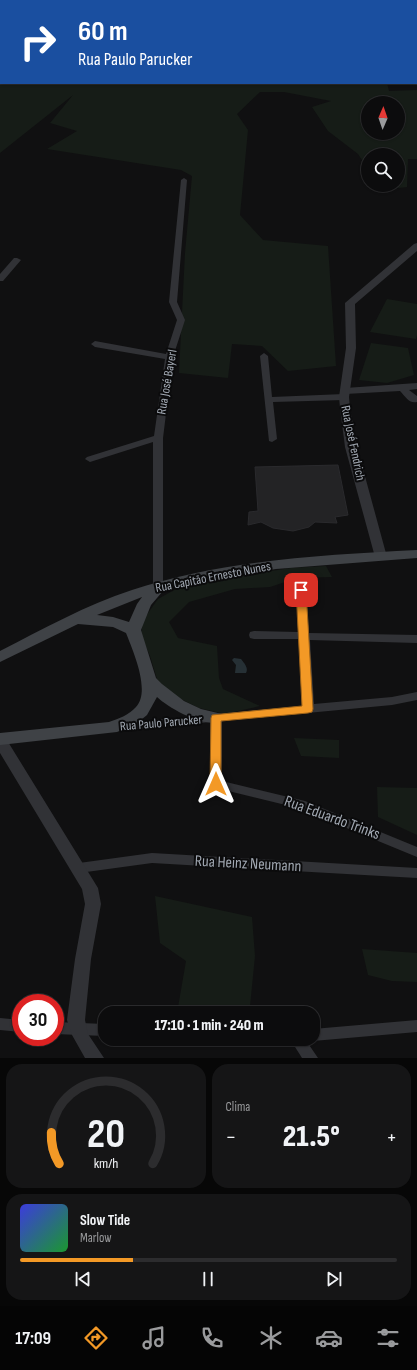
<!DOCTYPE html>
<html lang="pt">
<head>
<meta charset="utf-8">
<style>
  :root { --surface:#0c0c0d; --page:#151516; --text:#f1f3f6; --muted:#9a9b9d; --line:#2c2c2e; --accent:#f39926 }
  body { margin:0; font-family:"Sofia Sans Condensed",sans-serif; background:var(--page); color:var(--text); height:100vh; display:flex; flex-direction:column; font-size:15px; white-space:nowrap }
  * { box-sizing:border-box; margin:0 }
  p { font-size:13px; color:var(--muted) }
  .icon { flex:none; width:22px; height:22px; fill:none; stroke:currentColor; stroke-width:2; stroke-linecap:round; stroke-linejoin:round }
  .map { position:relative; height:1058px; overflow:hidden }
  .drawer { display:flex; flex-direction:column; gap:6px; padding:6px; background:#070707; flex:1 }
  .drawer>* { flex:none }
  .banner { position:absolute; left:0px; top:0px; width:417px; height:84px; box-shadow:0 1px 3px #0004,0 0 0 1px var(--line); background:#1a4fa0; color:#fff; overflow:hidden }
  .needle { width:26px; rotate:2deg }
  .fabs { position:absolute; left:361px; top:96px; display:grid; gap:8px }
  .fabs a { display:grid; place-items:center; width:44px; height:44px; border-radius:50%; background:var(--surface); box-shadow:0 1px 3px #0004,0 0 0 1px var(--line); font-size:20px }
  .speed { position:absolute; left:12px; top:994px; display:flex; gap:8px; font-size:20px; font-weight:700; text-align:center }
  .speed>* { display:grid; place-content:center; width:52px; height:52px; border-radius:50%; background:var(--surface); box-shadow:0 1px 3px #0004,0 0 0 1px var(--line); line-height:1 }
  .speed .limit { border:6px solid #d22; background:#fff; color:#111 }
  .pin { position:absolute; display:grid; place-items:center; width:34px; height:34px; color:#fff; margin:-17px; border-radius:8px; box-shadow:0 2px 6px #0006 }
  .me { position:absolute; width:44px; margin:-22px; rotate:0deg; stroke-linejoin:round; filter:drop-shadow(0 0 3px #0008) }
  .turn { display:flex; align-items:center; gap:14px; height:84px; padding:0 12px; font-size:18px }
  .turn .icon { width:52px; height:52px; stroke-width:2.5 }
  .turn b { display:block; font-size:28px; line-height:34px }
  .big { font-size:30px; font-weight:800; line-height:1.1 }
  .drawer .card { flex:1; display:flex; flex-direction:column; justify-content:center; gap:6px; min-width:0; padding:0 14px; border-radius:16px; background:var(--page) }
  .drawer .dial { align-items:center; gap:0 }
  .dial svg { height:104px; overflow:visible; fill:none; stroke:var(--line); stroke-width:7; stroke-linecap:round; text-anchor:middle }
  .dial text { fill:var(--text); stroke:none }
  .song { display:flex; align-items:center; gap:12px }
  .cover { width:48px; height:48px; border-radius:6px; background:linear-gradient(135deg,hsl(240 70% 55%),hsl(130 70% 35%)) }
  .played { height:4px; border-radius:2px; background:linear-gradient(90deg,var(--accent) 30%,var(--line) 30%) }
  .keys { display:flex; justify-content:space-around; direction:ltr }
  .heat { display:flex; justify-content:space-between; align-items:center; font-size:22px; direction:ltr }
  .drawer .tiles { flex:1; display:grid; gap:6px; grid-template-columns:1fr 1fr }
  .card:last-child { grid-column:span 2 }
  .trip { position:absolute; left:98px; top:1006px; width:222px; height:40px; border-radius:16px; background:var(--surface); box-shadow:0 1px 3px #0004,0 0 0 1px var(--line); font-weight:800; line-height:40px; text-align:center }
  .tabs { display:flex; height:64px; justify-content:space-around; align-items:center; background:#050505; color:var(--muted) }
  .tabs .icon { width:28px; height:28px }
  .tabs .selected { color:var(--accent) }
  .tabs b { font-size:18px; color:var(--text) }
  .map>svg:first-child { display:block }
</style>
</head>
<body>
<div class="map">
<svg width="417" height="1058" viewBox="0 0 417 1058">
  <rect width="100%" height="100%" fill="#101011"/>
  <!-- green -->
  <path fill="#161c17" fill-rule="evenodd" d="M0,0H368L369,1H1V83H387L389,91L417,90V159H408L407,187L382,190L379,185H398V155H368V169L358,154L328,131L312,107L331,101L284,92H260L237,114L248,130L240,215L263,240L328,246L336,366L288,371L262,346L232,344L228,378L179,373L185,253L192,176L181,170L47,149L77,131L50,123L73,95L0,153ZM368,103H398V133H368Z
    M387,299L417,304V335L416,339L370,332Z
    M371,343L408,348L414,375L387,383L359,380Z
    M326,566L332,577L297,578L270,587L235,589L189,602L169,622L178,638L217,646L219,678L223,689L260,706L225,714L199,708L173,695L157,679L150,656L141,635L143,620L158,599L185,584L291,568Z
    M294,738L339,740V758L301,756Z
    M377,787L417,788V835L378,817Z
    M155,896L252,917L255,956L250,1006L301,1011L300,1013H177L186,961L160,943Z
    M362,949L417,953V982L392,981L368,975Z"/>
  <!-- water -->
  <path fill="#263035" d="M234,658L241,659C244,663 249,668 246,673H235L236,665L232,660Z"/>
  <!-- building -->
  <path fill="#232325" stroke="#2a2a2d" d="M338,465L348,515L335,517L337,523L315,522L309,527L293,531L273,528L261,522L248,525L249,512L258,511L255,467Z"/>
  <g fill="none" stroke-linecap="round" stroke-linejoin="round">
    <!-- minor -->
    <path fill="#313236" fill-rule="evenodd" d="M416,73H417V78H416Z
      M184,178L187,180L177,302L185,320L173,357L163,438V587L158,590L153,587V442L90,462L85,459L87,457L154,436L165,359L95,347L91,344L95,341L166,354L177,320L169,302L181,180Z
      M14,258H17L21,260L3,281H0V274Z
      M264,353L268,356L272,397L344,394L348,397L344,400L273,402L277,439L272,442L269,441L260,356Z
      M417,383V389L409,390L417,396V402C409,404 405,396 400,391L345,394L341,391L345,388Z
      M301,587L306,590L309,633L417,635V643L310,640L314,704L392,697L417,692V700L392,705L222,721V781L305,801L417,847V857L298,808L212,787L210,784V722L119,731L115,730L113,727L115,724L119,723L302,706L299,639H254L250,638L249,635L250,632L254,631L298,632L296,590Z
      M152,853L417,868V878L152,863L79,873L74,872L73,868L74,864L79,863Z
      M0,1018L21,1020V1032L0,1030Z
      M417,1020V1032L313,1041L308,1039H313V1029Z
      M55,1022L105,1024V1036L55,1034Z
      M290,1039H305L318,1058H302Z"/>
    <!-- tertiary -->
    <path fill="#313236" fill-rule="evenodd" d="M417,243V251L355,304L356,348L349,397L350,408L357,447L387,557L385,560H377L375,557L345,447L340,408L339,397L346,348L345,303L414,244Z
      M0,736L5,737L98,888L101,904L91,959L85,1020L88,1034L104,1058H85L72,1035L67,1020L75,959L85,904L82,889L0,753Z"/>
    <!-- secondary -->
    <path fill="#3f4246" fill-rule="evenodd" d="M417,550V558L276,569L205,580L174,587L163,591L151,605L141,630L156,678L162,684L184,701L201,709L222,714L224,718L222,722C203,727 170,709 157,697L147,715L136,724L117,732L0,745V733L109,722C118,719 129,715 136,707C151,691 133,651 126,633L113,627L78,624L0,662V651C43,629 86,605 132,590C224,560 321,555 417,550ZM142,597L137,604L129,622L113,617L97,615Z"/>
  </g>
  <!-- route -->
  <path fill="#f39926" stroke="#9e6319" d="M301,587L306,590L313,709L312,712L308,713L221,721V784L219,787L216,789L212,787L210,784L211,718L212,715L302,706L296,590Z"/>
  <g text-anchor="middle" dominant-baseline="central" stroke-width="4" stroke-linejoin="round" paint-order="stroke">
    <!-- street labels -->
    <g font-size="13" fill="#a1a8b2" stroke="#0b0b0c">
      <text transform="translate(167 382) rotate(-80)">Rua José Bayerl</text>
      <text transform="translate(353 443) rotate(78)">Rua José Fendrich</text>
      <text transform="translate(213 577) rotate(-11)">Rua Capitão Ernesto Nunes</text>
      <text transform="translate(161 723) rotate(-5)">Rua Paulo Parucker</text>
    </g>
    <!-- near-street labels -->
    <g font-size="16" fill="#a1a8b2" stroke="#0b0b0c">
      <text transform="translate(332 818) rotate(20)">Rua Eduardo Trinks</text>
      <text transform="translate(248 864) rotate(3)">Rua Heinz Neumann</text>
    </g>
  </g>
</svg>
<div class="fabs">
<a><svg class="needle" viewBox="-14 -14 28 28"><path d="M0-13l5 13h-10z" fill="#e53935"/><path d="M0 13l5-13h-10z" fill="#9a9b9d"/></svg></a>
<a><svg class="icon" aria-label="search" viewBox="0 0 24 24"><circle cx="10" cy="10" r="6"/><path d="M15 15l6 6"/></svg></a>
</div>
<div class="speed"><div class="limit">30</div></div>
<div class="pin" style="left:301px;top:590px;background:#d93025"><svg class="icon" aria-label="arrive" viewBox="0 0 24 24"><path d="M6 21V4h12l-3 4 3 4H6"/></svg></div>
<svg class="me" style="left:216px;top:784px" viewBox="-20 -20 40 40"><path d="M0-17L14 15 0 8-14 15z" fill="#f39926" stroke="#fff" stroke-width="4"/></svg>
<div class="trip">17:10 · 1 min · 240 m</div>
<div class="banner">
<div class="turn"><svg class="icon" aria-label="right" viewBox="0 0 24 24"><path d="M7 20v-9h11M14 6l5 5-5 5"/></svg><div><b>60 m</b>Rua Paulo Parucker</div></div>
</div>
</div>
<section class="drawer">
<div class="tiles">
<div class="card dial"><svg viewBox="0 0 100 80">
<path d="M14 69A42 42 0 1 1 86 69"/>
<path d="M14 69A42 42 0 0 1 8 45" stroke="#f39926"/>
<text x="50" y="56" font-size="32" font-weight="700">20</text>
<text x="50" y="72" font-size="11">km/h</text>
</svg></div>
<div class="card"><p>Clima</p>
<div class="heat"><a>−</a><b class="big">21.5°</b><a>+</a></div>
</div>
<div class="card">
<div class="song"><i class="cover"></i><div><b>Slow Tide</b><p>Marlow</p></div></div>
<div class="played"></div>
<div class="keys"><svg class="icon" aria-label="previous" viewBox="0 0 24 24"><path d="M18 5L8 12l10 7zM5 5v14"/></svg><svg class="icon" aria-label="pause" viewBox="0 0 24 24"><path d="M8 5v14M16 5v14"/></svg><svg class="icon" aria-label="next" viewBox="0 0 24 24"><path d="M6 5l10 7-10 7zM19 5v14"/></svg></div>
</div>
</div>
</section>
<nav class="tabs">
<b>17:09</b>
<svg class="icon selected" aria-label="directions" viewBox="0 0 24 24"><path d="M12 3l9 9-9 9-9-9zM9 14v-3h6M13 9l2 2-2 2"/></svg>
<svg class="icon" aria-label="music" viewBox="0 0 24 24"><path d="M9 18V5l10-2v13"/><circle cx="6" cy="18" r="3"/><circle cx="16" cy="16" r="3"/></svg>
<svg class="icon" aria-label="phone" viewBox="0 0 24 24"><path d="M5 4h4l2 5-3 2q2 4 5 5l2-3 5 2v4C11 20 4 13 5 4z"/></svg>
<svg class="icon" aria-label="climate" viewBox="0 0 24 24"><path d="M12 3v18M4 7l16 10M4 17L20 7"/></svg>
<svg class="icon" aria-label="car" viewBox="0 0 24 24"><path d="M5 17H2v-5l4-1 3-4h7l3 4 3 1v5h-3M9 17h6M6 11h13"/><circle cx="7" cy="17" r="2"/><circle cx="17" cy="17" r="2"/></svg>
<svg class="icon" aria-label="filters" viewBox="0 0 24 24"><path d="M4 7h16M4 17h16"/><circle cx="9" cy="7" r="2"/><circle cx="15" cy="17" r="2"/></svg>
</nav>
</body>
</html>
